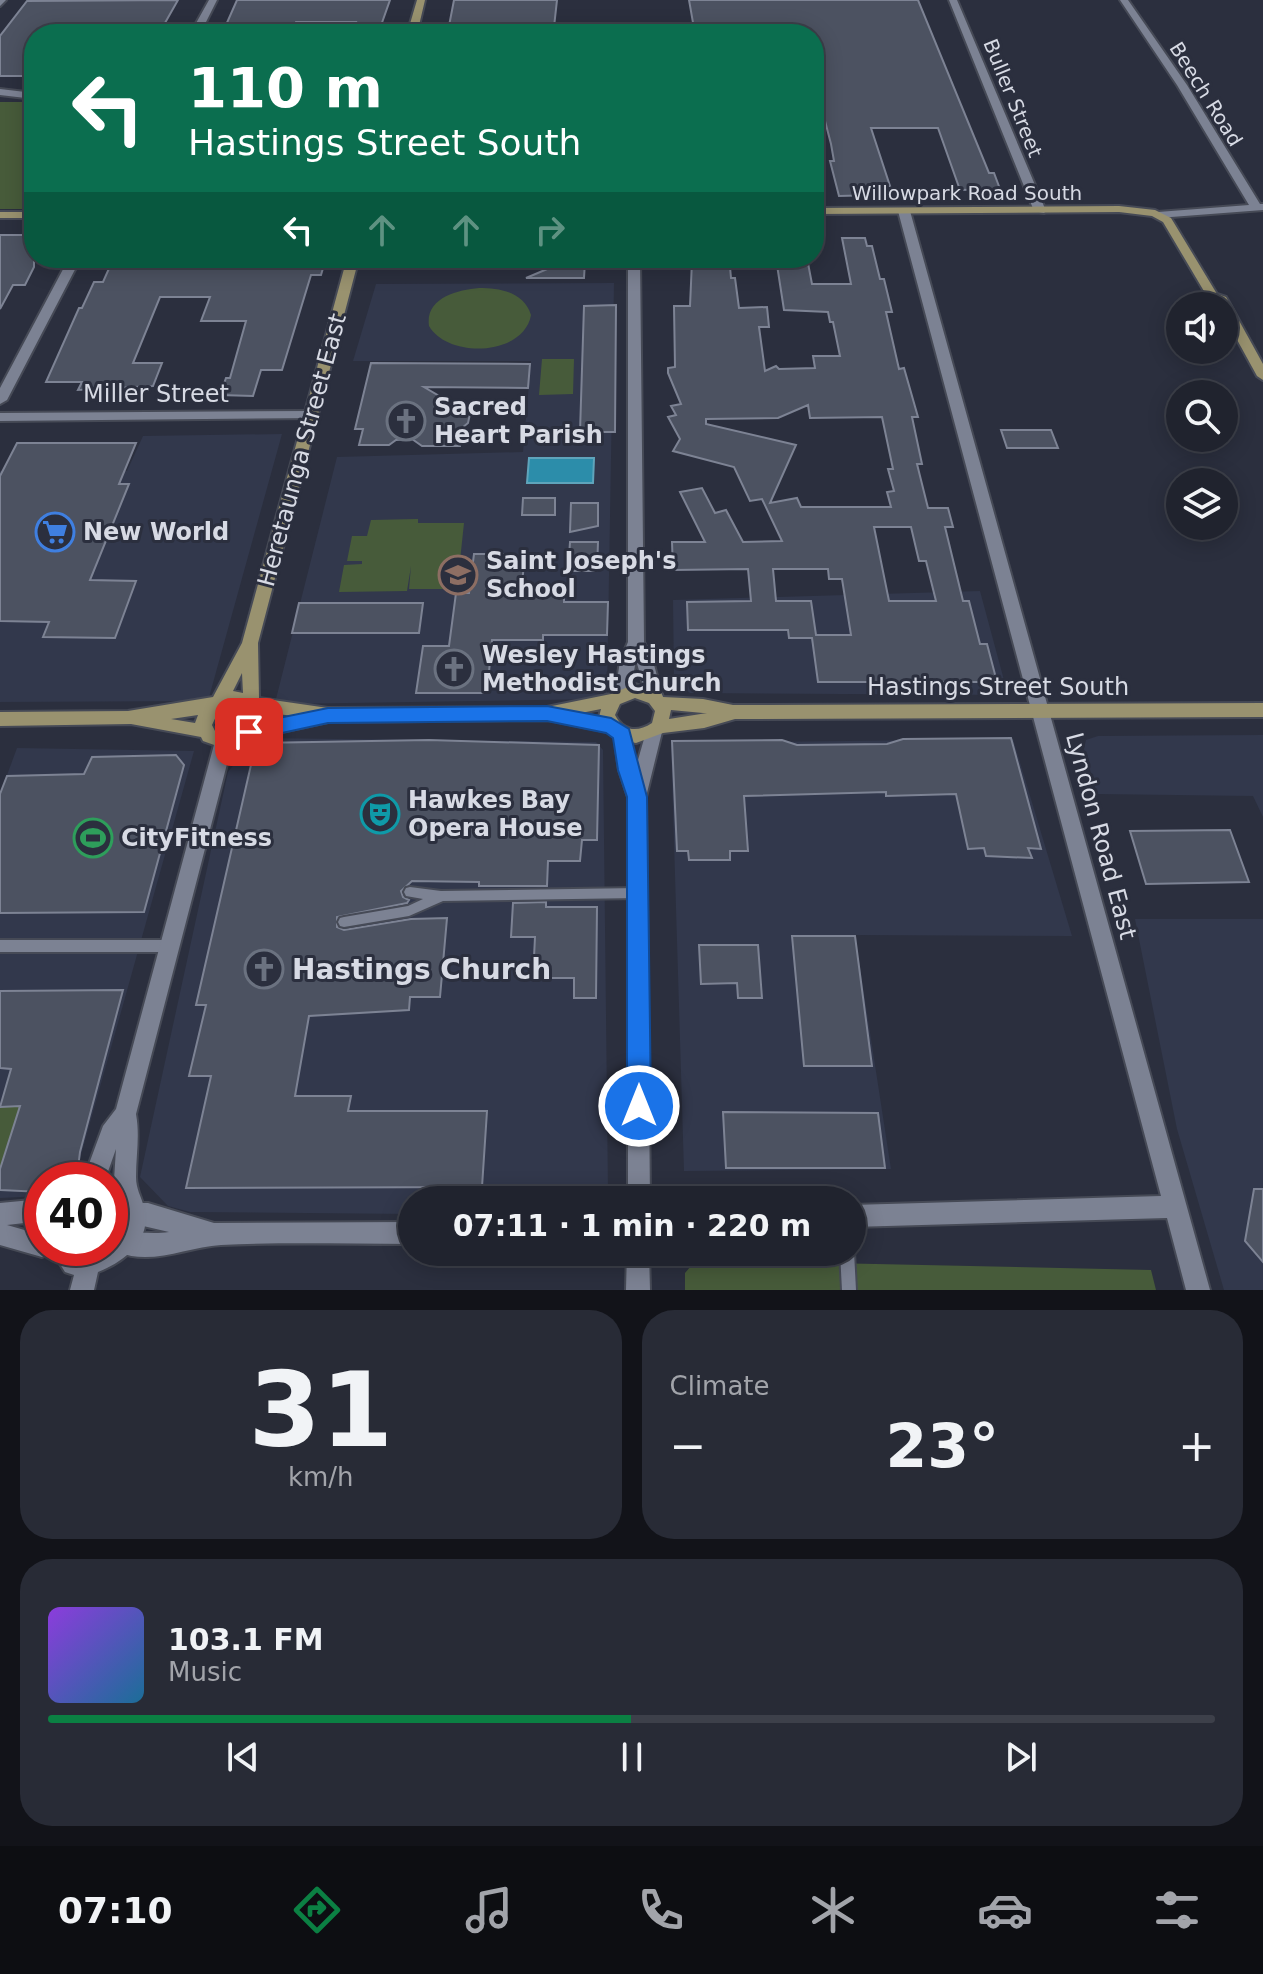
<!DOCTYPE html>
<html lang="en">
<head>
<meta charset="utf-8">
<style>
  :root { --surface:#20232e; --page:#282b36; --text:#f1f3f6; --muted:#a2a4aa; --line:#3d404a; --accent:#0b8043 }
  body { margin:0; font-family:"DejaVu Sans",sans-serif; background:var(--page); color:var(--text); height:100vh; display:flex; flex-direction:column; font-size:30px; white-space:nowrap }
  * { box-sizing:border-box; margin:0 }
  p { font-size:26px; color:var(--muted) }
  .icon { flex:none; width:44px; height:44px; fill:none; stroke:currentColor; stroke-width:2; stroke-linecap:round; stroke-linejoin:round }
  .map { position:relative; height:1290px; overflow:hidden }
  .drawer { display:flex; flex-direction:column; gap:20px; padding:20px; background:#121319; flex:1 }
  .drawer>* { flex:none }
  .top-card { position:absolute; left:24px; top:24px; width:800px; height:244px; border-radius:32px; box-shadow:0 4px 20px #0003,0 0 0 2px var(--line); background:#0b6e4f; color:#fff; overflow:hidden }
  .controls { position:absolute; left:1166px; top:292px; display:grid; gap:16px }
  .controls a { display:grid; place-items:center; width:72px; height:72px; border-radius:50%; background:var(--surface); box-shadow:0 4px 20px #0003,0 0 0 2px var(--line); font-size:40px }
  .speed { position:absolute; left:24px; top:1162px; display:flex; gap:16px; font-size:40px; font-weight:700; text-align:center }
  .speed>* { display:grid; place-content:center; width:104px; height:104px; border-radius:50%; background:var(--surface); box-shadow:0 4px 20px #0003,0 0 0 2px var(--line); line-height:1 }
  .speed .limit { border:12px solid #d22; background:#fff; color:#111 }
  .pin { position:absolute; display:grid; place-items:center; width:68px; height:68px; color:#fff; margin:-34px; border-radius:16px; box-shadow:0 4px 12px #0006 }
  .me { position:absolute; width:88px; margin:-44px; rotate:0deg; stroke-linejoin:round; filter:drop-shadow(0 0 6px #0008) }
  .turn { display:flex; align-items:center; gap:28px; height:168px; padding:0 32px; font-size:36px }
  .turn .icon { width:104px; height:104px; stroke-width:2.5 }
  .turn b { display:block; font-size:56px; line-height:68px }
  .lanes { display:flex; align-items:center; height:76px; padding:0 32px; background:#0003; justify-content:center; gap:40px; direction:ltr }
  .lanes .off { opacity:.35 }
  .big { font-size:60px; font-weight:700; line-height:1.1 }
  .drawer .tile { flex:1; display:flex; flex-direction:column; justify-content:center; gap:12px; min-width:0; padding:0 28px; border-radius:32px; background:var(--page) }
  .drawer .dial { align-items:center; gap:0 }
  .dial b { font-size:104px; line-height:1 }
  .song { display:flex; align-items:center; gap:24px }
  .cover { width:96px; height:96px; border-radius:12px; background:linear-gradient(135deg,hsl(270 70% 55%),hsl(200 70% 35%)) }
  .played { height:8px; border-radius:4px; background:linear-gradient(90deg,var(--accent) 50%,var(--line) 50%) }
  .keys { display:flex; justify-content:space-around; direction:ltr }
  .heat { display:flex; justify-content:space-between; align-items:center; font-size:44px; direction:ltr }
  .drawer .tiles { flex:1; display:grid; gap:20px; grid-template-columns:1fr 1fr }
  .tile:last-child { grid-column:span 2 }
  .trip { position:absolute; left:398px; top:1186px; width:468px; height:80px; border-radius:40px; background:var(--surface); box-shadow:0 4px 20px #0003,0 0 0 2px var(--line); font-weight:700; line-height:80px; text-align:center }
  .menu { display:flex; height:128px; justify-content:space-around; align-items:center; background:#0d0e12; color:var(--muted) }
  .menu .icon { width:56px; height:56px }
  .menu .selected { color:var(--accent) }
  .menu b { font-size:36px; color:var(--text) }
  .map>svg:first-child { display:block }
</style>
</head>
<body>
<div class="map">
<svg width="1263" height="1290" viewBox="0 0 1263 1290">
  <rect width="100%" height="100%" fill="#2b2f3e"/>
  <!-- built -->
  <path fill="#32384c" d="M614,283L607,693L600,699L283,704L276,699L337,457L523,452L531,361H353L376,284Z
    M282,434L208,701L0,702V471H127L143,436Z
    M980,591L1008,695L690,693L674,680L673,600Z
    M1263,735V817L1253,796L1097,794L1084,749L1086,740L1098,736Z
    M255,738L596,742L603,750L608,1190L595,1200H412V1214L190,1212L168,1206L140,1177L228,772Z
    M1013,739L1072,936L855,935L891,1169L684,1171L671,743Z
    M17,748L194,751L74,1180H42V1196L0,1198V794Z
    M1135,919H1263V1290H1224L1177,1129Z"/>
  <!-- green -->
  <path fill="#475b3a" d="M0,102H34V209H0Z
    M479,288C500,288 524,292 531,315C524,356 448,359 429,326C425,298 457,290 479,288Z
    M542,359H574L573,394L539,395Z
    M418,519V523H464L457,589H409L411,566L407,591L339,592L344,565L362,564V561H347L352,536H367L371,520Z
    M20,1106L0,1168V1107Z
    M828,1263L1151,1270L1156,1290H685V1273L691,1266Z"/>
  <!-- water -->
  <path fill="#2c8daa" stroke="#5fa4bb" stroke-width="2" d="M529,458H594L593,483H527Z"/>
  <!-- building -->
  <path fill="#4c5261" stroke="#7d8394" stroke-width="2" fill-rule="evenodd" d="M178,0L161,30L34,34V76H0V36L27,1Z
    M237,0H390L378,34L353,32L356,22H296L291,34H222Z
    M454,0H557L554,27H538L537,34H511V30L448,31Z
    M689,0H918L989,173H994L1000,189L960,190L938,128H871L890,186H874L876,195L839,196L830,161H834L831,144L818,94H814V34H695Z
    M0,235H34V267L25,285H13L0,309Z
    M842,238H865L867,246H872L880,279H884L892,312H886L899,369L904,368L918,417H912L922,464H917L928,508H948L953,527H945L963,601H969L980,644H987L997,682H818L812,638H789L788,630H688L687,602L751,601L748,569L673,570L672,542H705L680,492L702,488L715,513L726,510L743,542L782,541L762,499L750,501L734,467L673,451L680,439L668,417L676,415L671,406L681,404L668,373V368L675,367L674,306H690L692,261H714L715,267H730L731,278H735L739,308L767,307L769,327H759L765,371L776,366L779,369L815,368L813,356H840L833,322H830L828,312L784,310L777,265H780L779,258H807L812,284H851ZM808,405L810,418L882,417L893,469H888L894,491L887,492L891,507H801L797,498L770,503L796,445L706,424V419L778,418ZM874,527H911L919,561H926L936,601H889ZM773,569H828L829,579H842L851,635H816L811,601H776Z
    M326,258L321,275H311L282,370H261L253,396L220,395L226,378H230L246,321H201L210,297H160L133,363H162L153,386L78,390L82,382H46L79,308H82L94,282H103L111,264L166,263L168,259Z
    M566,261H585L584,278H526Z
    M616,305L615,432H580L584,306Z
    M371,363L530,364L528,388L424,387L470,414L468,423L462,428L460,446H422L412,439L396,440L389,445H359L363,429H355Z
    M1001,430H1051L1058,448H1007Z
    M17,443H136L119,484H129L90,580L136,581L115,638L43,637L49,622L0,621V476Z
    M523,498H555V515H522Z
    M571,503H598V526L570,532Z
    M570,542H598L597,571H568Z
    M474,554H510V564H524L521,593H564V602H608L607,635H543V640H492L487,693H416L423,646H449L456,593H469Z
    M299,603H423L419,633H292Z
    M1011,738L1041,849L1028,848L1032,858L986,856L984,848L968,849L956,794L886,796V792L744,796L748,851H730V860H689L688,851H677L672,741L782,740L797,745L887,744L903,739Z
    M429,740L599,745L597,840H582L580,861H548L547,886H479V882L412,881L401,891L403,897L409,900L407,903L337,917V927L344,930L411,919L447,918L440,997H410L409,1010L309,1016L295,1096H351L348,1111H487L482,1187L186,1188L211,1076H189L206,1005H196L256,743Z
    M176,755L184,765L144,912L0,913V794L7,776L84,774L92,757Z
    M1230,830L1249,882L1146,884L1130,831Z
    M546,902V907H597L596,998H574V978H533L535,937H511L513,903Z
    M792,936H855L872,1066H804Z
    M699,945H758L762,998H738L737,983L701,984Z
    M123,990L80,1152L77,1176L72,1180H42V1192L0,1190V1169L20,1106L0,1107L11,1069L0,1068V991Z
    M723,1112L878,1113L885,1168H726Z
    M1254,1189H1263V1262L1245,1241Z"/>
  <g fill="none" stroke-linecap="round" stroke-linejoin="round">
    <defs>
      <path id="service" d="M410,887L441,891L638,888L642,889L644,893L642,897L638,898L443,901L409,916L344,927L340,926L338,922L340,918L344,917L408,906L423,899L406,896L404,892L406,888Z
        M0,940H167L171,942L173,946L171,950L167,952H0Z
        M852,1247L854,1252L856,1290H842L840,1252H852Z"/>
      <path id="minor" d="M0,0H6L0,6Z
        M209,0H217L200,34H190Z
        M949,0H957L1046,211L1044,213L1034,211Z
        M1120,0H1128L1187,85L1260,204H1263V210L1158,218L1152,215L1158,212L1249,205L1177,85Z
        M0,89L34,93V99L0,95Z
        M900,209L910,211L1210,1290H1186L1167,1218L852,1227V1205L1161,1196L898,211Z
        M69,258H81L7,400L0,404V388Z
        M628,258H640L644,642L653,661L663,698L661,703H649L647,698L636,660L629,699H617L615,694L620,661L628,642Z
        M311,411L318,415L316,418L0,421V413Z
        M42,1199V1221L7,1225L42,1235V1248H53L50,1254L42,1257L0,1245V1203Z
        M134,1203H148L214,1223L412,1222V1244C348,1244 284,1242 221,1245C187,1247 151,1266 118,1252L115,1244L118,1236C133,1230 152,1235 169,1232L126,1222L123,1214L126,1206Z"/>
      <path id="tertiary" d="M654,725L660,727L662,732L646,797L650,1200H628V797L619,770L614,734L616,729L622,727L628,729L636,767L646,732L648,727Z
        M224,734L230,736L233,741L136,1114C140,1136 136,1155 136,1177C136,1189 141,1196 144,1207C153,1240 124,1262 98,1272L94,1290H70L74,1275L65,1272L50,1248H75L78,1252L110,1248C110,1234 126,1230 122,1210L110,1200V1180H105H114L116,1149L105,1180H83L103,1126L116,1109L215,741L218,736Z
        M627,1252H649L650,1290H626Z"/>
      <path id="secondary" d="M417,0H425L417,34H407Z
        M1119,206L1155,210L1171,218L1217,294L1226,297L1263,364V380L1257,376L1224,316V306H1215L1211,303L1163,222L1152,216L1119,212L814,214V208Z
        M0,212H34V218H0Z
        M347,258H359L258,643L259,698L328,708L547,707L611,694L635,684L661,693L663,697L703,699L733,705L1263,703V717L735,719L704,728L663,733L636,743L616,739L608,732L549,720L328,722L250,739L231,746H217L203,741L201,737L131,724L0,726V712L128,711L213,697L242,643ZM242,673L243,693L233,691ZM635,698L649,703L655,711L652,723C637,733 623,731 615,715L620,704ZM234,704L247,708L248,719L233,732L215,731L212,725L219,710ZM601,709L599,717L581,713ZM671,710L703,713H707L669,719ZM265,712L292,716L264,722L266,717ZM198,715L195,723L171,719Z"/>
    </defs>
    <!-- service casing -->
    <use href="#service" stroke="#464a56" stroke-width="4"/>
    <!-- minor casing -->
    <use href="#minor" stroke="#464a56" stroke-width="4"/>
    <!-- tertiary casing -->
    <use href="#tertiary" stroke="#464a56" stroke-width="4"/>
    <!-- secondary casing -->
    <use href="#secondary" stroke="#464a56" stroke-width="4"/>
    <!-- service -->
    <use href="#service" fill="#7c8293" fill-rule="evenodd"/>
    <!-- minor -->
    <use href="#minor" fill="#7c8293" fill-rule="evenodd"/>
    <!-- tertiary -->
    <use href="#tertiary" fill="#7c8293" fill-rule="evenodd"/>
    <!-- secondary -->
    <use href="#secondary" fill="#99926f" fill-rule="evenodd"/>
  </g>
  <!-- route -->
  <path fill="#1a73e8" stroke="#114b97" stroke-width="2" d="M547,706L611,718L629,729L647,797L651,1106L647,1115L639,1118L630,1115L627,1106V797L618,770L613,738L606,733L547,721L328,723L249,740L242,737L239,732L242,726L249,724L328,708Z"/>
  <!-- icons -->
  <defs>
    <symbol id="church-ring" viewBox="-11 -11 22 22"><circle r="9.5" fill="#2b2f3e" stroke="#6b7280" stroke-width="1.5"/><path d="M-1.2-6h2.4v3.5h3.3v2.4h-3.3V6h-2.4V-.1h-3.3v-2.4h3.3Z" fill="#6b7280"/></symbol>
    <symbol id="supermarket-ring" viewBox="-11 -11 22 22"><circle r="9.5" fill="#2b2f3e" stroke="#3f7fe0" stroke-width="1.5"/><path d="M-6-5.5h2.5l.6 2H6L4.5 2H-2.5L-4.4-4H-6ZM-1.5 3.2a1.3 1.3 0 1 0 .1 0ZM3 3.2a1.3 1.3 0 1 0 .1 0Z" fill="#3f7fe0"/></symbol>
    <symbol id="school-ring" viewBox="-11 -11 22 22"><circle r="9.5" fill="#2b2f3e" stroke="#8d6e63" stroke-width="1.5"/><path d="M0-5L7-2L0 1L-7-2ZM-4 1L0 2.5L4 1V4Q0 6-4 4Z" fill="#8d6e63"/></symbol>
    <symbol id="theatre-ring" viewBox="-11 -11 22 22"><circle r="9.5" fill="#2b2f3e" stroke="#0f9aa8" stroke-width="1.5"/><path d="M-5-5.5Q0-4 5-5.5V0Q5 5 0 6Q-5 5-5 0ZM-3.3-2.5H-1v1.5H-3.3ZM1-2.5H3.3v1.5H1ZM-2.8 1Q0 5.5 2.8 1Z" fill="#0f9aa8"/></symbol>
    <symbol id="stadium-ring" viewBox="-11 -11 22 22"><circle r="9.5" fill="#2b2f3e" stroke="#2e9e5b" stroke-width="1.5"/><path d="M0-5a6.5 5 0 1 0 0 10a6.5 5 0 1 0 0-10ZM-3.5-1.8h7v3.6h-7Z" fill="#2e9e5b"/></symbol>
  </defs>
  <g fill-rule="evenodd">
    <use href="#church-ring" x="384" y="399" width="44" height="44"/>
    <use href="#supermarket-ring" x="33" y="510" width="44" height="44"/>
    <use href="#school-ring" x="436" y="553" width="44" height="44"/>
    <use href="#church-ring" x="432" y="647" width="44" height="44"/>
    <use href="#theatre-ring" x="358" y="792" width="44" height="44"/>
    <use href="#stadium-ring" x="71" y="816" width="44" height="44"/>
    <use href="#church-ring" x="242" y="947" width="44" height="44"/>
  </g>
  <g text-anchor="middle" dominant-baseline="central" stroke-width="6" stroke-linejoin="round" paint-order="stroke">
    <!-- far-street labels -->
    <g font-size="20" fill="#d7dae4" stroke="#2b2f3e">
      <text transform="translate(1206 94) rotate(58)">Beech Road</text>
      <text transform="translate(1013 98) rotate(68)">Buller Street</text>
      <text x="967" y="193">Willowpark Road South</text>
    </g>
    <!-- street labels -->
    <g font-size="24" fill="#d7dae4" stroke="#2b2f3e">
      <text x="156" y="394">Miller Street</text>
      <text transform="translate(302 450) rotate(-75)">Heretaunga Street East</text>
      <text x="998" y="687">Hastings Street South</text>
      <text transform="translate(1101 836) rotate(75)">Lyndon Road East</text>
    </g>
    <!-- poi labels -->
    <g font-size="24" font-weight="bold" fill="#d7dae4" stroke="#2b2f3e" text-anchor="start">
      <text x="434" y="407">Sacred<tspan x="434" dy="28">Heart Parish</tspan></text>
      <text x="83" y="532">New World</text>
      <text x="486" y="561">Saint Joseph's<tspan x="486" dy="28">School</tspan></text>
      <text x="482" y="655">Wesley Hastings<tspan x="482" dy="28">Methodist Church</tspan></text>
      <text x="408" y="800">Hawkes Bay<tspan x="408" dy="28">Opera House</tspan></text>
      <text x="121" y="838">CityFitness</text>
    </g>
    <!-- near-poi labels -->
    <g font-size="28" font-weight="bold" fill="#d7dae4" stroke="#2b2f3e" text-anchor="start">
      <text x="292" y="969">Hastings Church</text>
    </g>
  </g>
</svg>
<div class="controls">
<a><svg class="icon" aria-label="sound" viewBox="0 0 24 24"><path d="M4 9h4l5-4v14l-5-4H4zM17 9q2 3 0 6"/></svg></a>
<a><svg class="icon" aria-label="search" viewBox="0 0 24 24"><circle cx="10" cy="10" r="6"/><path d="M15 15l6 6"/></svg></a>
<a><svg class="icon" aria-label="layers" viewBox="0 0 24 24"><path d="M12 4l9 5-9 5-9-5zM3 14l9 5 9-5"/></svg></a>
</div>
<div class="speed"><div class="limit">40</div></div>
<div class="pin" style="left:249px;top:732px;background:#d93025"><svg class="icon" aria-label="arrive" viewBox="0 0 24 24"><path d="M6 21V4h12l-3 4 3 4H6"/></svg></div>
<svg class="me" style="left:639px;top:1106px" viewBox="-20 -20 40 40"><circle r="17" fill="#1a73e8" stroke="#fff" stroke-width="3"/><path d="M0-11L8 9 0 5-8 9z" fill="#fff"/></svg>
<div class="trip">07:11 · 1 min · 220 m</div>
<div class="top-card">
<div class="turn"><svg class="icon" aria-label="left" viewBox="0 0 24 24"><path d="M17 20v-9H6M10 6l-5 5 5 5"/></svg><div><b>110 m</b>Hastings Street South</div></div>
<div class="lanes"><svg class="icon" aria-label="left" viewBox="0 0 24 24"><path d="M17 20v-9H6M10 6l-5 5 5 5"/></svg><svg class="icon off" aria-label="ahead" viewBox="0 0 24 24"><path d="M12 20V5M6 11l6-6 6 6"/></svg><svg class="icon off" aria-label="ahead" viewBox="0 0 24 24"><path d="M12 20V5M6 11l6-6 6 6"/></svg><svg class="icon off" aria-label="right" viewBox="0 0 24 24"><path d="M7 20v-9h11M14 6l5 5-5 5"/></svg></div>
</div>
</div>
<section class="drawer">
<div class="tiles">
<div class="tile dial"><b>31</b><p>km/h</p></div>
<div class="tile"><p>Climate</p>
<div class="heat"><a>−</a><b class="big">23°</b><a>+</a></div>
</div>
<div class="tile">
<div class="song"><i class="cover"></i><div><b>103.1 FM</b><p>Music</p></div></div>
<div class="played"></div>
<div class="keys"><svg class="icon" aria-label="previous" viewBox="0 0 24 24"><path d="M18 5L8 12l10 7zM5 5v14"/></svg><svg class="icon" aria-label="pause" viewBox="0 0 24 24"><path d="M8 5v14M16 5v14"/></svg><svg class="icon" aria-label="next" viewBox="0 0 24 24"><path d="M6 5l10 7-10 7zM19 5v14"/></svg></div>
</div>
</div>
</section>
<nav class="menu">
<b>07:10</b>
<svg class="icon selected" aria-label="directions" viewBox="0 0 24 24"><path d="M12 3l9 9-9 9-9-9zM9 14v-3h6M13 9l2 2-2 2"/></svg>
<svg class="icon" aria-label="music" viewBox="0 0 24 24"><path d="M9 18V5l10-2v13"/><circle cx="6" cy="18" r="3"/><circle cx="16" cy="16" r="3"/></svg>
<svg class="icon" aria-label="phone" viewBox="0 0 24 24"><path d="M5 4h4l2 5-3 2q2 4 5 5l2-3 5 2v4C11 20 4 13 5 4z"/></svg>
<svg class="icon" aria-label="climate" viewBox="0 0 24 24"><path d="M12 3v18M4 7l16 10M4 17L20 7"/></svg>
<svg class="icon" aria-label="car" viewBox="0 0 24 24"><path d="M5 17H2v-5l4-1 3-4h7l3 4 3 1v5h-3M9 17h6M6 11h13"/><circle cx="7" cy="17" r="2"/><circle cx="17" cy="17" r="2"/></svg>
<svg class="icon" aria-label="filters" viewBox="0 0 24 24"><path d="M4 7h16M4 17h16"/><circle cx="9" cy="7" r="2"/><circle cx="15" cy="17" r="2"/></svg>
</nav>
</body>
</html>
